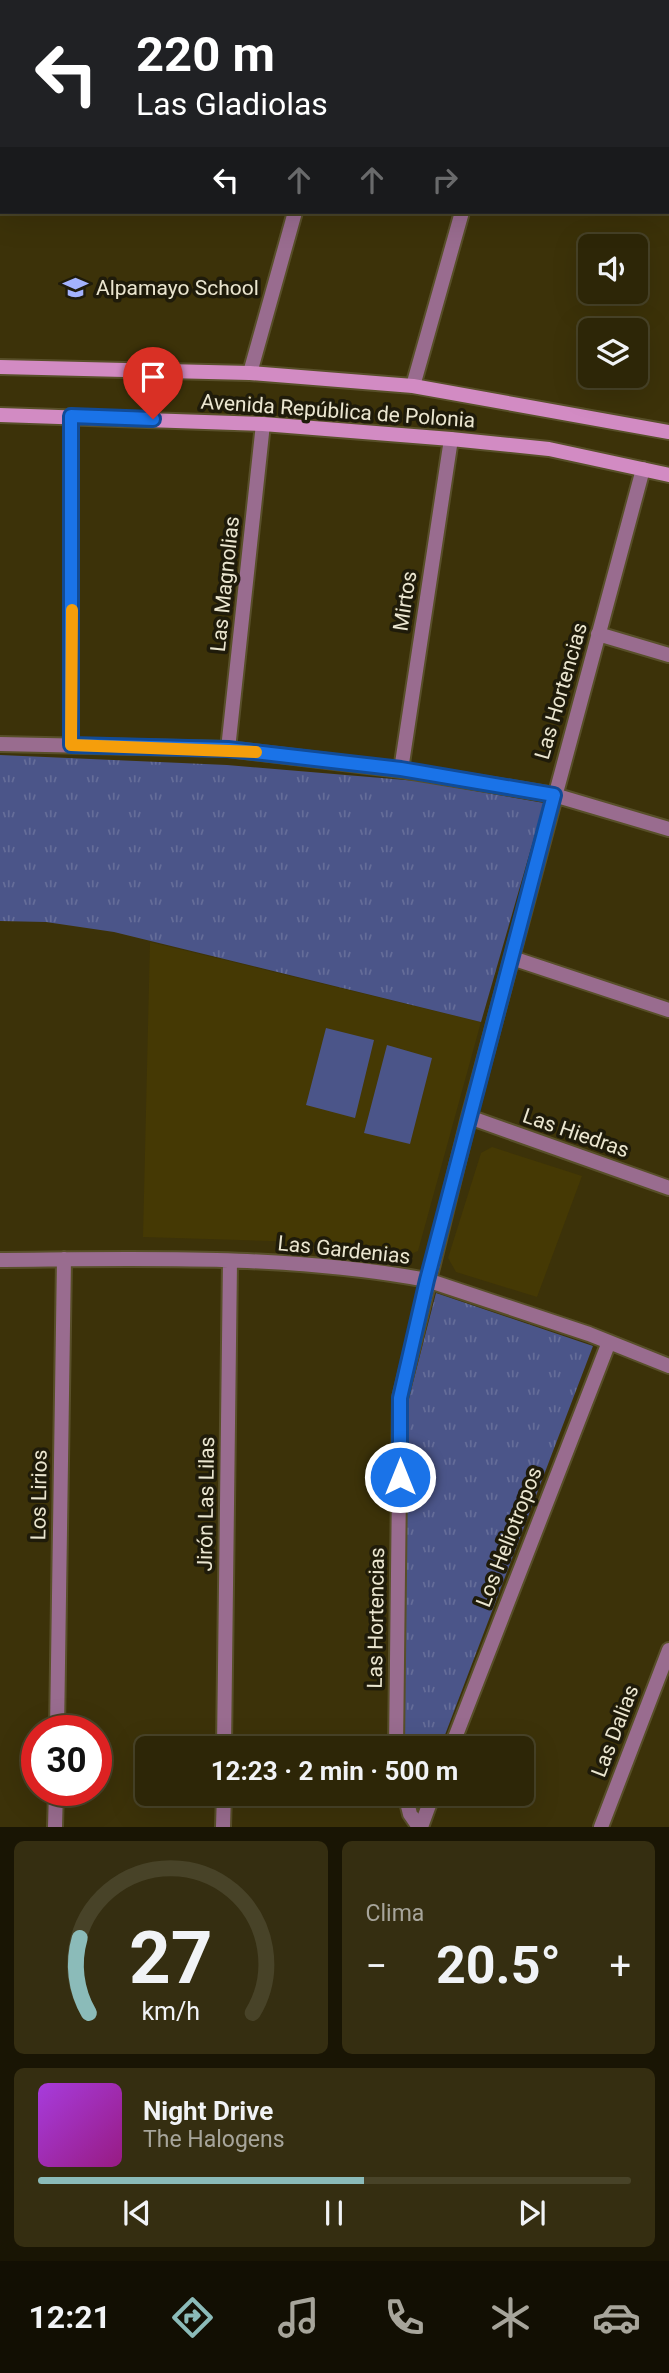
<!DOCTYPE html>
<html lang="es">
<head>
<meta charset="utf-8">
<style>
  :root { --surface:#2d2607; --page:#352e11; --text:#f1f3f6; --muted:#a7a59b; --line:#484328; --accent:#8bbbb9 }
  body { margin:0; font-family:Roboto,sans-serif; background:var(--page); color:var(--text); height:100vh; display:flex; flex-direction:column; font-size:26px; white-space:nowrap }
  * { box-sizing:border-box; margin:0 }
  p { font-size:23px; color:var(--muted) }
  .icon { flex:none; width:38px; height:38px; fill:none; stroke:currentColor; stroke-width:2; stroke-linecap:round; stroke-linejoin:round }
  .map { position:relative; height:1827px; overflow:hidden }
  .side { display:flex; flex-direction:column; gap:14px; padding:14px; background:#191504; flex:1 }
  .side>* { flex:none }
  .guide { position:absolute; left:0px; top:0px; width:670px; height:214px; box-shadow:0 7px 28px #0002,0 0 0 2px var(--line); background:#202124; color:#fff; overflow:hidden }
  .tools { position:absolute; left:578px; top:234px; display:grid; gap:14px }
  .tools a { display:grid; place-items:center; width:70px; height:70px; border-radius:10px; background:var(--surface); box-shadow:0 7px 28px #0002,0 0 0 2px var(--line); font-size:35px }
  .speed { position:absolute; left:21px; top:1715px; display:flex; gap:14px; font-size:35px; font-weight:700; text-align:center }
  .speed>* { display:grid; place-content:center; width:91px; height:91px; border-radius:50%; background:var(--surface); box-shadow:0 7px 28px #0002,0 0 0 2px var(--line); line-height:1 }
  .speed .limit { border:10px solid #d22; background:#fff; color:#111 }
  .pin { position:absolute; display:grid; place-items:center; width:60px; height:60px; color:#fff; margin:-72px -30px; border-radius:50% 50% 50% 0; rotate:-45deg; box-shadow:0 0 7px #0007 }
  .pin .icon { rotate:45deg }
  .me { position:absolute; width:77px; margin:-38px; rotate:0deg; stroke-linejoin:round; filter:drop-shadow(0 0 5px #0008) }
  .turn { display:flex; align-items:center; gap:24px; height:147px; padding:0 21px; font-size:32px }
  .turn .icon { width:91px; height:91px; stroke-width:2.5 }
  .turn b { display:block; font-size:49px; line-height:60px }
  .lanes { display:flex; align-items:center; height:66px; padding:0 21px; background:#0003; justify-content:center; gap:35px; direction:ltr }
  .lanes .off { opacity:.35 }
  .big { font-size:52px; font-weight:700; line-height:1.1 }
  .side .widget { flex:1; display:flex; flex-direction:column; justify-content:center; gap:10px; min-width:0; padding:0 24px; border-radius:10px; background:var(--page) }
  .side .dial { align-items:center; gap:0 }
  .dial svg { height:182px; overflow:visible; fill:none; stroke:var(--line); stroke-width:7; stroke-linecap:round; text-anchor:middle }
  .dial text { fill:var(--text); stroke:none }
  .song { display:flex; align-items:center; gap:21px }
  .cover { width:84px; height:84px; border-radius:10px; background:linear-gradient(135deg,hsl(280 70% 55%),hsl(310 70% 35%)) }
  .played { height:7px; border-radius:4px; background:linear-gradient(90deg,var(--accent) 55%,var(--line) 55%) }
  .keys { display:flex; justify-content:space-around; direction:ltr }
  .heat { display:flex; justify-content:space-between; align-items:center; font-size:38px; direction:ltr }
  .side .tiles { flex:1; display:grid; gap:14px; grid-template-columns:1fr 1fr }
  .widget:last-child { grid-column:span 2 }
  .trip { position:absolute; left:135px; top:1736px; width:399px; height:70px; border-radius:10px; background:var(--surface); box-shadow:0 7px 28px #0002,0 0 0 2px var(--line); font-weight:700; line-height:70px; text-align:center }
  .dock { display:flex; height:112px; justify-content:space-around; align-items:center; background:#120f03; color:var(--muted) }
  .dock .icon { width:49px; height:49px }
  .dock .selected { color:var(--accent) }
  .dock b { font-size:32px; color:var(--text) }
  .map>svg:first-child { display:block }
</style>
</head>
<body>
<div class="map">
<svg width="669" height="1827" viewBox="0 0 669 1827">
  <defs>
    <pattern id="grass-tufts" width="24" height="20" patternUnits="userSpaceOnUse" patternTransform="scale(1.75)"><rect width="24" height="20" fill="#4b5589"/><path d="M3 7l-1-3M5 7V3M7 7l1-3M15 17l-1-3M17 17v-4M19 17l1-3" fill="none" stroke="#656d99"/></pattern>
  </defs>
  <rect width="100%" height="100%" fill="#3c3209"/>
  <!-- built -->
  <path fill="#453904" d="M150,942L481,1022L418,1251L404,1257L334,1243L143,1237Z
    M492,1147L582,1176L537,1297L456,1272L448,1258L481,1153Z"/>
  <!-- grass -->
  <path fill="url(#grass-tufts)" d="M0,0H161L2,2V178Z
    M0,755L227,765L417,781L544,803L481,1022L114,932L46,922L0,921Z
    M436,1293L593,1346L440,1748H401L409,1398Z"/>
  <!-- pitch -->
  <path fill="#4b5589" d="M326,1028L374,1040L355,1118L306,1105Z
    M387,1045L432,1058L410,1144L364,1133Z"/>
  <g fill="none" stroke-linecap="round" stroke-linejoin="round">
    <defs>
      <path id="minor" d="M360,0L364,2
        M177,2V0
        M543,2L544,0
        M668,145H669
        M0,196H2
        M250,373L295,212
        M413,386L462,212
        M598,634L669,655
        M0,744L228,749L401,770L554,795L669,829
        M71,745V416
        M228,749L263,424
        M401,770L451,439
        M512,958L669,1010
        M469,1117L669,1188
        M0,1260C142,1259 287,1254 427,1280L589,1334L669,1366
        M57,1731L64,1259
        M224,1748L230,1261
        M396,1748L400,1398L469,1117L643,469
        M451,1748L609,1342
        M405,1794L410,1814L419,1827
        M55,1827L56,1790
        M223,1827L224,1794
        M421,1827L433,1794
        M601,1827L669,1650"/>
      <path id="secondary" d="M0,367L250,373L413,386L669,432
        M0,415L263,424L451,439L549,449L669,475"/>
    </defs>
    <!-- minor casing -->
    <use href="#minor" stroke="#584f29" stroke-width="18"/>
    <!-- secondary casing -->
    <use href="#secondary" stroke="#584f29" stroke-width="18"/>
    <!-- minor -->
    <use href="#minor" stroke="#996c8f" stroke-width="14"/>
    <!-- secondary -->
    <use href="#secondary" stroke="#d28bc3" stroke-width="14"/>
  </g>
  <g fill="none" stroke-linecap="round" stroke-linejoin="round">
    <defs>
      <path id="route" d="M153,419L71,416V745L228,749L401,769L554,795L427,1280L400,1398V1477"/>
    </defs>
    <!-- route casing -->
    <use href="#route" stroke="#114b97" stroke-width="18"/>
    <!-- route -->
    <use href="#route" stroke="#1a73e8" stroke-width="12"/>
    <!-- slow -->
    <path stroke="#f59e0b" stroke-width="12" d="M72,610L71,745L256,752"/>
  </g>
  <!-- icons -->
  <defs>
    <symbol id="school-bare" viewBox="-9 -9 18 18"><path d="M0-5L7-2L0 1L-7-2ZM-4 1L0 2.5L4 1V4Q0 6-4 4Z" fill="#a3b2fd" stroke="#1f1b0a" stroke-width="2.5" paint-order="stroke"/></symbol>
  </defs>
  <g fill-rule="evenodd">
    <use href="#school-bare" x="58" y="270" width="35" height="35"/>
  </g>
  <g text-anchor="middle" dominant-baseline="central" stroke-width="7" stroke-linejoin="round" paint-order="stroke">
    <!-- poi labels -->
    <g font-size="21" fill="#ebe6d0" stroke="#1f1b0a" text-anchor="start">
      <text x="96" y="288">Alpamayo School</text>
    </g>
    <!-- street labels -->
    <g font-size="21" fill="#ebe6d0" stroke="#1f1b0a">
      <text transform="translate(338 411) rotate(4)">Avenida República de Polonia</text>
      <text transform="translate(225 584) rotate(-84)">Las Magnolias</text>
      <text transform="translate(405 601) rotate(-81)">Mirtos</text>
      <text transform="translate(561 691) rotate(-74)">Las Hortencias</text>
      <text transform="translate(576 1133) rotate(19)">Las Hiedras</text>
      <text transform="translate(344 1250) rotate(6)">Las Gardenias</text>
      <text transform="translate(39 1495) rotate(-89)">Los Lirios</text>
      <text transform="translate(206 1504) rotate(-89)">Jirón Las Lilas</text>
      <text transform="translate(509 1537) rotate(-69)">Los Heliotropos</text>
      <text transform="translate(376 1618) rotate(-89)">Las Hortencias</text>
      <text transform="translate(615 1731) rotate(-69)">Las Dalias</text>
    </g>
  </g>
</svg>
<div class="tools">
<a><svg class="icon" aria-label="sound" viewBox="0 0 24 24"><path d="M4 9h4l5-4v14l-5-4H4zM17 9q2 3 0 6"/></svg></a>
<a><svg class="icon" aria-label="layers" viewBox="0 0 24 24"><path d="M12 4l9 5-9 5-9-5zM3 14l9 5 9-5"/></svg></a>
</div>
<div class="speed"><div class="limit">30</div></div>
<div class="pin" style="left:153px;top:419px;background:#d93025"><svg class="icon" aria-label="arrive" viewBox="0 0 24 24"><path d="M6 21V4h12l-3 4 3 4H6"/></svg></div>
<svg class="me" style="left:400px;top:1477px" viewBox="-20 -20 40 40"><circle r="17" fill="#1a73e8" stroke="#fff" stroke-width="3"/><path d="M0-11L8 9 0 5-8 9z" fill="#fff"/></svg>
<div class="trip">12:23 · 2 min · 500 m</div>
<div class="guide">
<div class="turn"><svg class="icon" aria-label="left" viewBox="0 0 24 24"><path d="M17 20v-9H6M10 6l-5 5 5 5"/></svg><div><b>220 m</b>Las Gladiolas</div></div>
<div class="lanes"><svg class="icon" aria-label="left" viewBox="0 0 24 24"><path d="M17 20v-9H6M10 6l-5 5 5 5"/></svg><svg class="icon off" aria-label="ahead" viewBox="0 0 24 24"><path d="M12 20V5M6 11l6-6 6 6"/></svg><svg class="icon off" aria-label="ahead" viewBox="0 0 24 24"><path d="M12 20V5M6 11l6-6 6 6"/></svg><svg class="icon off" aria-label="right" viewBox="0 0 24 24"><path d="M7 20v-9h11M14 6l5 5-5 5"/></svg></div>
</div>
</div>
<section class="side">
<div class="tiles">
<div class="widget dial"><svg viewBox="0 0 100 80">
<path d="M14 69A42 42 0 1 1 86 69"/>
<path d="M14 69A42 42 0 0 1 10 36" stroke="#8bbbb9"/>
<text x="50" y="56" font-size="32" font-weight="700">27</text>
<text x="50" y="72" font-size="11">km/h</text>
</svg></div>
<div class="widget"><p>Clima</p>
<div class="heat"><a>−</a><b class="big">20.5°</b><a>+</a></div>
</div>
<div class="widget">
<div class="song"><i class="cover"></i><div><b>Night Drive</b><p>The Halogens</p></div></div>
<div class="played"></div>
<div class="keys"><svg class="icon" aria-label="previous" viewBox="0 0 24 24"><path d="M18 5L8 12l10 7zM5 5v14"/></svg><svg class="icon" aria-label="pause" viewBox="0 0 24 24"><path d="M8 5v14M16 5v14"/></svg><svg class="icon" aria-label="next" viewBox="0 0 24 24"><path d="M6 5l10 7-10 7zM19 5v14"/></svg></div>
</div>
</div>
</section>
<nav class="dock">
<b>12:21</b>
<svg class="icon selected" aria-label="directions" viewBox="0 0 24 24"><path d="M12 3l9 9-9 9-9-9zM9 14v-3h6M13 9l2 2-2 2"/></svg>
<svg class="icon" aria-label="music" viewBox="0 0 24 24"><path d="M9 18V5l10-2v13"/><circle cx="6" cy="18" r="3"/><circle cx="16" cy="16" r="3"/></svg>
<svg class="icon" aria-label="phone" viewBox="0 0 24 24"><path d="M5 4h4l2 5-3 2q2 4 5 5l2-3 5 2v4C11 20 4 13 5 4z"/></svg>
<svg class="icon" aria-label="climate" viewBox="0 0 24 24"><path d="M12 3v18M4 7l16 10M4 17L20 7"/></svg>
<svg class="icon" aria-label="car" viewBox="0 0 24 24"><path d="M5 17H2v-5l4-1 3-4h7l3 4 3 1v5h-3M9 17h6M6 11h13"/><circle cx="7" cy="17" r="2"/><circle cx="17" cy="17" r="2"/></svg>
</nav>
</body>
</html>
